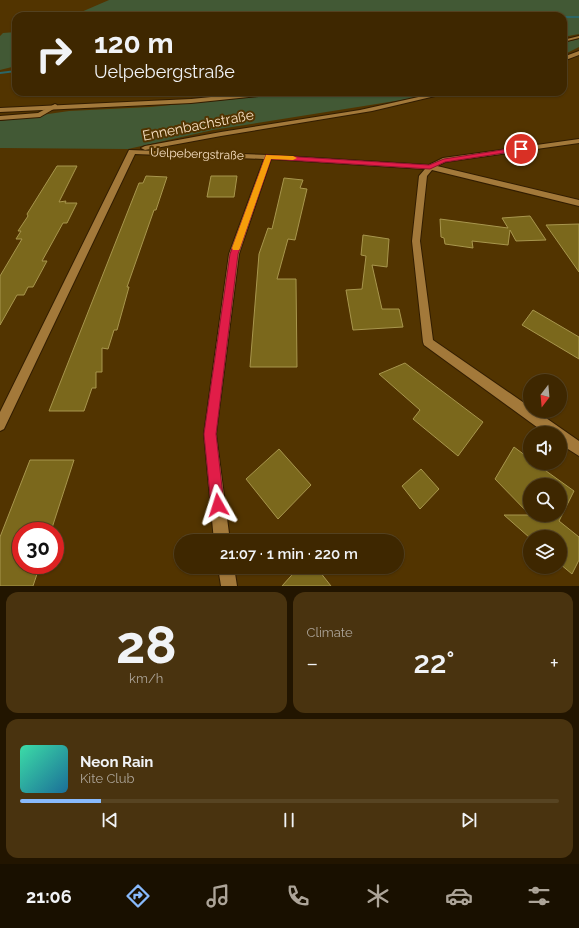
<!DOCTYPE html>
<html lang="en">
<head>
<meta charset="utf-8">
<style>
  :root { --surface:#3e2700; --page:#49330f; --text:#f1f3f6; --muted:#ada599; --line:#574422; --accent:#88bafc }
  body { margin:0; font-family:Raleway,sans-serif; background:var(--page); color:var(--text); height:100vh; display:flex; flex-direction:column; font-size:15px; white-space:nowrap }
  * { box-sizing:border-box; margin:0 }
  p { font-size:13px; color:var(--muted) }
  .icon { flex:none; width:22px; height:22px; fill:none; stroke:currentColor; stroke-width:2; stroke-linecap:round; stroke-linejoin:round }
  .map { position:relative; height:586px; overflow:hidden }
  .details { display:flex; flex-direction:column; gap:6px; padding:6px; background:#221500; flex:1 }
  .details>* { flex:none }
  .banner { position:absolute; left:12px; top:12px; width:555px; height:84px; border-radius:12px; box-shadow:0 1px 3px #0004,0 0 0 1px var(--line); background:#3e2700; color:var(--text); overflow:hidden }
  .needle { width:26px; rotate:196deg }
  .controls { position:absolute; left:523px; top:374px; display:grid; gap:8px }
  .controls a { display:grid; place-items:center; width:44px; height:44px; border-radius:50%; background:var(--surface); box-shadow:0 1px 3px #0004,0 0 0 1px var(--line); font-size:20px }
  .speed { position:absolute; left:12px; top:522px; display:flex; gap:8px; font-size:20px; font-weight:700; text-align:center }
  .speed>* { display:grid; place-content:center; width:52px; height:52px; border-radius:50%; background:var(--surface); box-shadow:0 1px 3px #0004,0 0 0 1px var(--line); line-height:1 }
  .speed .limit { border:6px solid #d22; background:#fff; color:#111 }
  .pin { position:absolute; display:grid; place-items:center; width:34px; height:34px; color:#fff; margin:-17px; border:2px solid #fff; border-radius:50%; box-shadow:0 1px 4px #0007 }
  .me { position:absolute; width:44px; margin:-22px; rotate:354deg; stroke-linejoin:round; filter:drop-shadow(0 0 3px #0008) }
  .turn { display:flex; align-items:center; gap:14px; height:84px; padding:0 16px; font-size:18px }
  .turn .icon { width:52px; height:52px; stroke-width:2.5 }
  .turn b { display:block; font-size:28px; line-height:34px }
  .big { font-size:30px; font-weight:600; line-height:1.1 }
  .details .card { flex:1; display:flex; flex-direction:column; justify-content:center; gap:6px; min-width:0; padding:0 14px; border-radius:12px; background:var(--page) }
  .details .dial { align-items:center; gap:0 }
  .dial b { font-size:52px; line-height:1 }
  .song { display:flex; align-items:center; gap:12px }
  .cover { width:48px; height:48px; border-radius:6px; background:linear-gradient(135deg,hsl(160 70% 55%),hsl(200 70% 35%)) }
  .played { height:4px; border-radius:2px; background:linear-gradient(90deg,var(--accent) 15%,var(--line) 15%) }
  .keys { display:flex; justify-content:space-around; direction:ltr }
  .heat { display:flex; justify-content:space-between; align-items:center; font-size:22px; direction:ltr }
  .details .tiles { flex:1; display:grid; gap:6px; grid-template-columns:1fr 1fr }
  .card:last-child { grid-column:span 2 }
  .trip { position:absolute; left:174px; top:534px; width:230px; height:40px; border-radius:20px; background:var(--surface); box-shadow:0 1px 3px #0004,0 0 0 1px var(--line); font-weight:600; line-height:40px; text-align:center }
  .dock { display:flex; height:64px; justify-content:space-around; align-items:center; background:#191000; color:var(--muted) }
  .dock .icon { width:28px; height:28px }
  .dock .on { color:var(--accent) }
  .dock b { font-size:18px; color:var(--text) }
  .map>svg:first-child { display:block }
</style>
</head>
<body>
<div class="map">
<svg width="579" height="586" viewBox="0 0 579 586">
  <rect width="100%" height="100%" fill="#523400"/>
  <!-- green -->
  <path fill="#425935" d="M109,0H579V34L563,37V16H72Z
    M16,32V66L0,70V36L3,33Z
    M579,39V47L563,55V43Z
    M310,92H434L408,99L213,130L128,149L0,148V121L69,111L150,107Z"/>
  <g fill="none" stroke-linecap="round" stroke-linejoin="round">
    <!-- stream -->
    <path fill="#2b6666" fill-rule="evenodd" d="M563,16H579V18H563Z
      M16,70V72L0,74V72Z"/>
  </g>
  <!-- building -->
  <path fill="#7b681c" stroke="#a8964d" d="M57,166H77L59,202L66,201L65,203H77L67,223H63L42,261H47L33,287H28L24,295H17L0,325V276L22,239H16L21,231H18L28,216L27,214Z
    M146,176L167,177L156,210H154L127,287H129L117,330H114L108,349L102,348V372H96V388H92L84,411H49L139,183H143Z
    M211,176H237L234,197H207Z
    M284,178L303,180L300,188L307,189L295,240L288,239L277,279H296L297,367H250L259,254L268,228L272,229Z
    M530,216L546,240L516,241L510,230L508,245L472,241L473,248L445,244L444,238L441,237L440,219L508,228L502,218Z
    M579,224V272L546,225Z
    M363,235L389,239L387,267L372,265L382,309H399L403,327L353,330L346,290L362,289L366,256L361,255Z
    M533,310L579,337V359L522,325Z
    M405,363L483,422L458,456L413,419L420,410L379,374Z
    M514,447L530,459V463H535L574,491L559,521L579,537V560L572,574L560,564V537L530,538L504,515H560V485H530V515L495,479Z
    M279,449L311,485L278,519L246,479Z
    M30,460H74L51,531H21V565H40L33,586H0V537Z
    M421,469L439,489L420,509L402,486Z
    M299,567H316L331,586H282Z"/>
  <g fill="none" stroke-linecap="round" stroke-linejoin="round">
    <defs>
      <path id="street" d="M579,51V55L563,61V57Z
        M441,92H452L372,111L221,136L145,150L141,148L145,146L221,132L360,110Z
        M55,104L57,105V107L40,117L0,120V116L38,113Z
        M579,139V143L445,162L437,166L579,200V206L432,170L427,176L420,241L433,340L530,407V411H536L579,441V456L560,444V433H545L424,345L423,342L412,241L419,176L425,169L271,159L239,254L216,434L230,541H214L204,434L229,254L264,159L135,154L4,429L0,431V412L129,150L268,155L429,165L443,158Z
        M218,567H234L237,586H221Z"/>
      <path id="secondary" d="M579,36V38L563,42V40Z
        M261,92H281L278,94L191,103L0,112V108L191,99Z"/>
    </defs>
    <!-- street casing -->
    <use href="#street" stroke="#321d00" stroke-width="2"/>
    <!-- secondary casing -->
    <use href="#secondary" stroke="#321d00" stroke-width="2"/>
    <!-- street -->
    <use href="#street" fill="#a3793a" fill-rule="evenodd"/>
    <!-- secondary -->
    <use href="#secondary" fill="#a3793a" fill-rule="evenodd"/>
  </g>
  <!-- route -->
  <path fill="#e11d48" stroke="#92132f" d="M521,147L524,148V150L445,162L430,169L271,159L238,254L216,434L224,505L222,509L218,511L213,509L211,505L204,434L230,254L266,155L429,165L444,159Z"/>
  <!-- slow -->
  <path fill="#f59e0b" d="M266,155L293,156L297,158L293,160L271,159L240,248L239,250H233L232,248Z"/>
  <g text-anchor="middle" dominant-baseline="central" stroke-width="4" stroke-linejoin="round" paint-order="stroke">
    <!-- far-street labels -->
    <g font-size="12" fill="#f6dfc1" stroke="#523400">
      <text transform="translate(197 154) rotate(2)">Uelpebergstraße</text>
    </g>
    <!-- street labels -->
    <g font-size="14" fill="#f6dfc1" stroke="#523400">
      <text transform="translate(198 125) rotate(-11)">Ennenbachstraße</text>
    </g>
  </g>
</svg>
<div class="controls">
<a><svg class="needle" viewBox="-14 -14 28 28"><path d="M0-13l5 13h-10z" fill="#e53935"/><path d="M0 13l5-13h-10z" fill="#ada599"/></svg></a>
<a><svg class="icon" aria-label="sound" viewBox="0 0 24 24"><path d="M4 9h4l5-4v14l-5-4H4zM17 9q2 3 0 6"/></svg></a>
<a><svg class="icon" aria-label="search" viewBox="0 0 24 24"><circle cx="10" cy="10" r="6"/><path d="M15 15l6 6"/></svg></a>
<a><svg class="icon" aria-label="layers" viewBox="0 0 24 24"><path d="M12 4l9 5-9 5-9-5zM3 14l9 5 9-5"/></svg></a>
</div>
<div class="speed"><div class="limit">30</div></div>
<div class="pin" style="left:521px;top:149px;background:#d93025"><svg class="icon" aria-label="arrive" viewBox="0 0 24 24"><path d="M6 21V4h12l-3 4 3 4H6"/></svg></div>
<svg class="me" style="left:218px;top:505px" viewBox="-20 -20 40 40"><path d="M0-17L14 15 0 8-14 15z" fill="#e11d48" stroke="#fff" stroke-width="4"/></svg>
<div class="trip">21:07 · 1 min · 220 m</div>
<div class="banner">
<div class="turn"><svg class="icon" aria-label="right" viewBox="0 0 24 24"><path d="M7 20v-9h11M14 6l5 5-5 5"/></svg><div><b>120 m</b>Uelpebergstraße</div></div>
</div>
</div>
<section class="details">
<div class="tiles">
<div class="card dial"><b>28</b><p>km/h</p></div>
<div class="card"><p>Climate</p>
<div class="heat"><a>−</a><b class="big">22°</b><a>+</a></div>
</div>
<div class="card">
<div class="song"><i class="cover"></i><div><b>Neon Rain</b><p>Kite Club</p></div></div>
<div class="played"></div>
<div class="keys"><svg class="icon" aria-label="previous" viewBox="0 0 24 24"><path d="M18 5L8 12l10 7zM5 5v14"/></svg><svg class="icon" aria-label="pause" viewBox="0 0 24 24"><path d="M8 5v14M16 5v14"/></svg><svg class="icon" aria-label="next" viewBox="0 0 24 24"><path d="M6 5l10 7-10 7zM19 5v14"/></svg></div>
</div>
</div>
</section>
<nav class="dock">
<b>21:06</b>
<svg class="icon on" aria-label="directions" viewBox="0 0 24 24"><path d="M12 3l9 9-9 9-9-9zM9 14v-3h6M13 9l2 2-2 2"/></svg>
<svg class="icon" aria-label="music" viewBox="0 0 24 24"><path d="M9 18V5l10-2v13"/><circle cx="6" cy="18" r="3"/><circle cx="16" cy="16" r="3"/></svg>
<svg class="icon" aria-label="phone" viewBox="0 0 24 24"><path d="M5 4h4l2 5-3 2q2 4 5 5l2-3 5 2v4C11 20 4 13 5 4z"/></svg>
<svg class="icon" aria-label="climate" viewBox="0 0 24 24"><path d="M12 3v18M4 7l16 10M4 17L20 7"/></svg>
<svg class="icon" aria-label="car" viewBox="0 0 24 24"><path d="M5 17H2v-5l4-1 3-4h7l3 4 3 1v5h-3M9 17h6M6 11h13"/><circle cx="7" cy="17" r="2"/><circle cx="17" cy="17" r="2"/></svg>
<svg class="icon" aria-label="filters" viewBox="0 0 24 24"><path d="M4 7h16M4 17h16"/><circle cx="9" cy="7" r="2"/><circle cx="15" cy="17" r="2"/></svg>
</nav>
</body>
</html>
